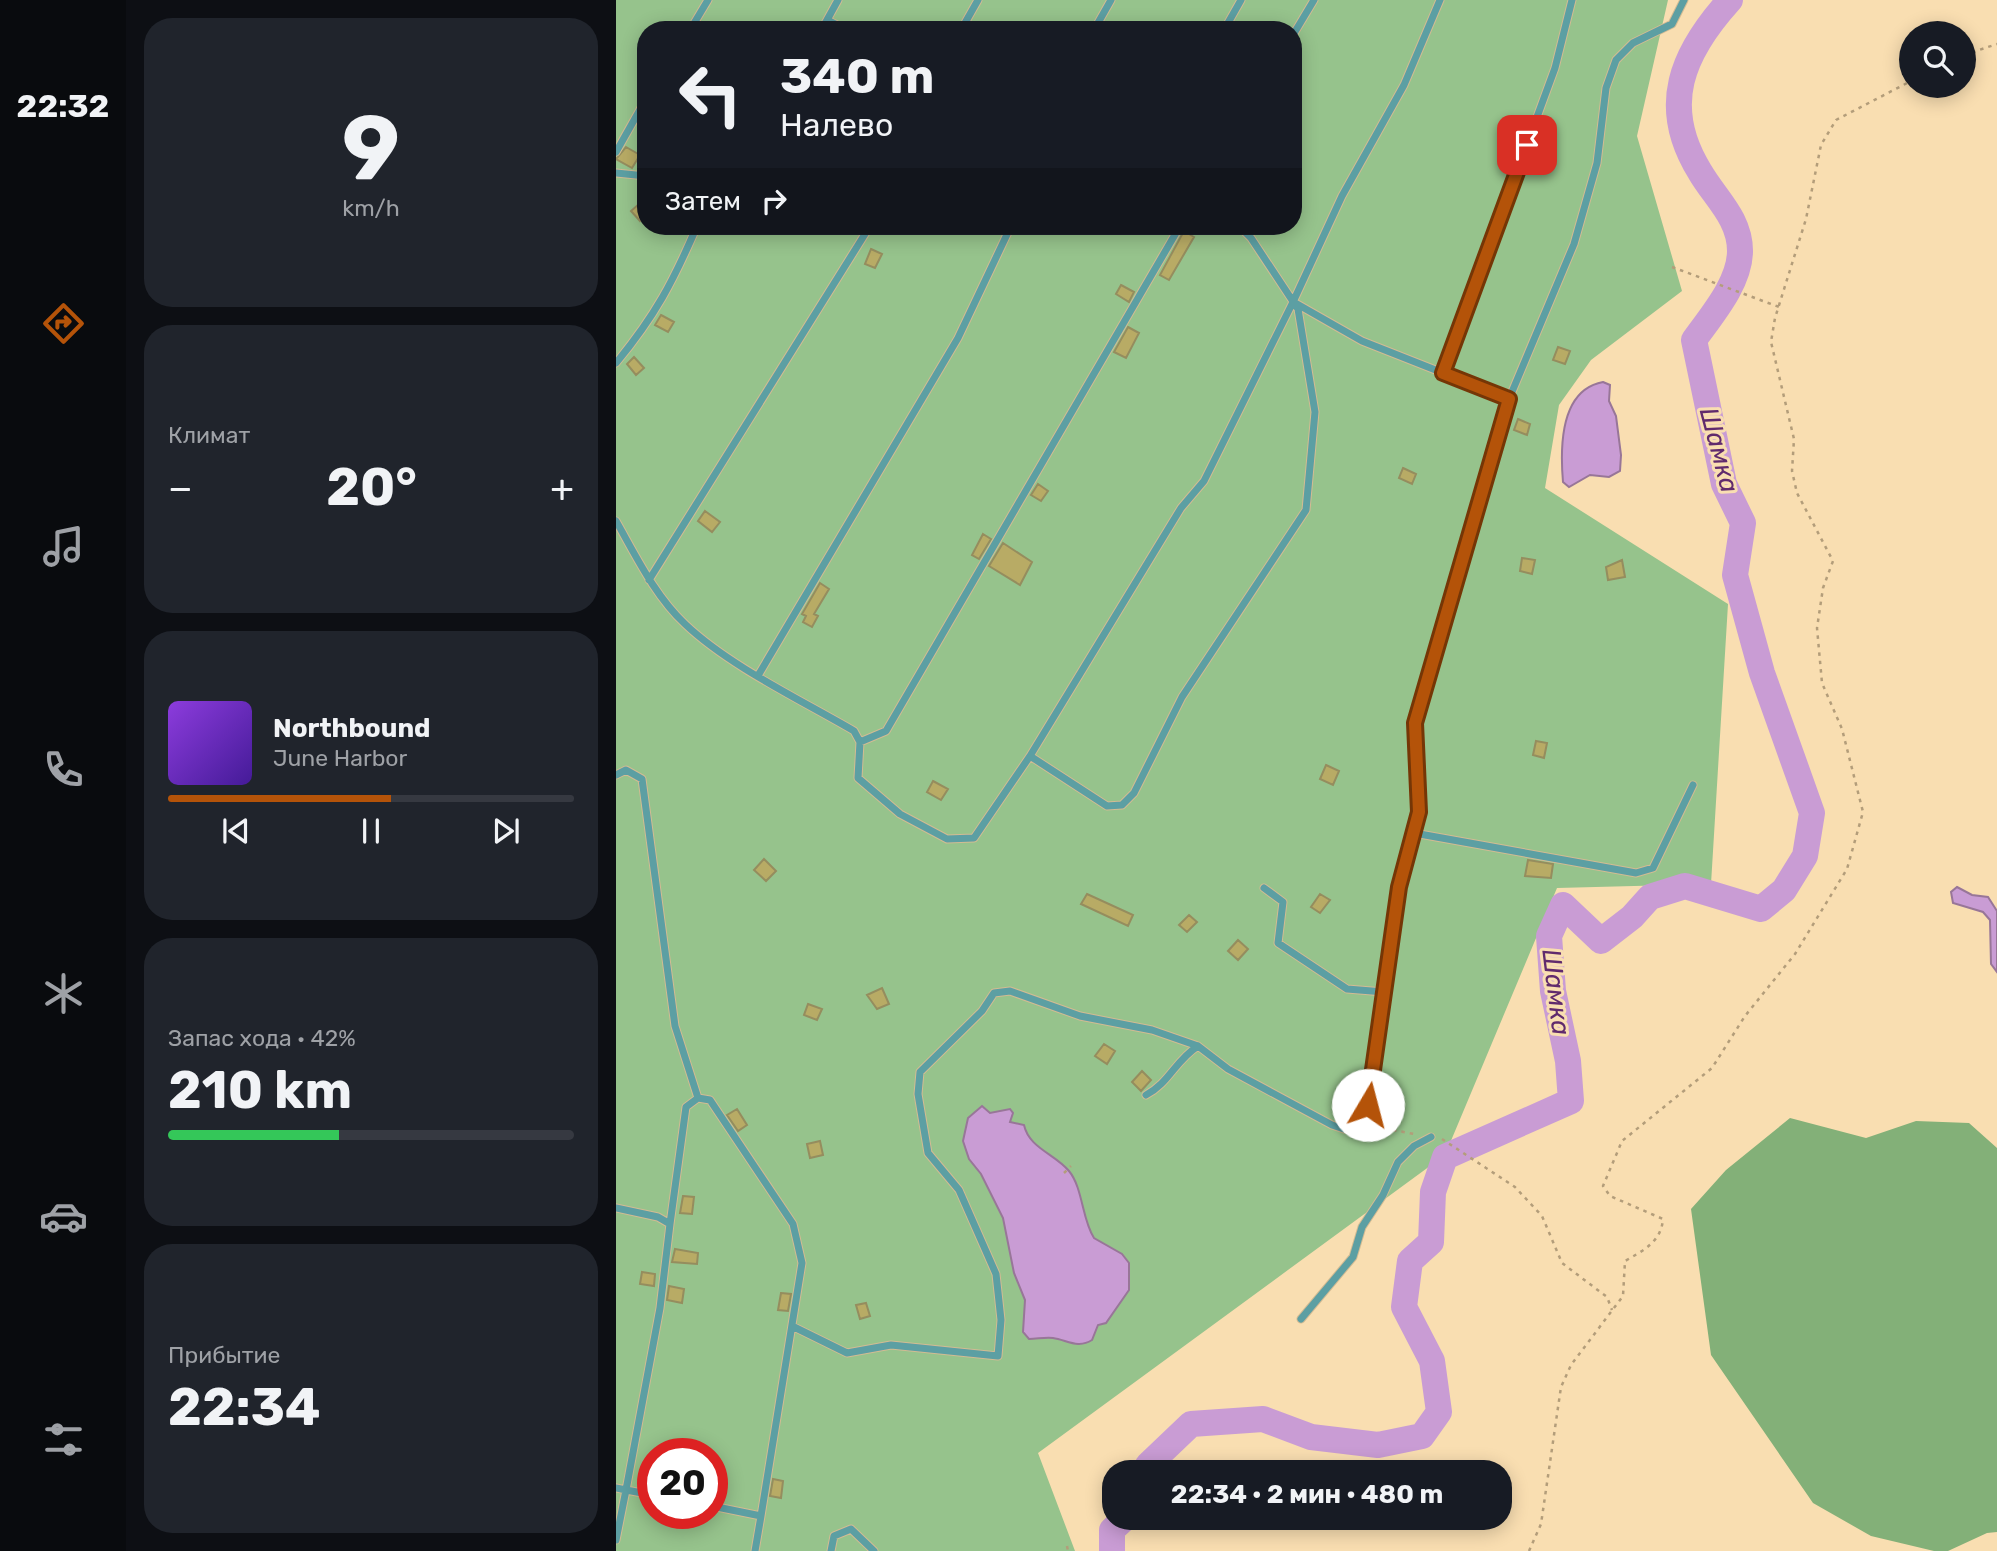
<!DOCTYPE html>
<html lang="ru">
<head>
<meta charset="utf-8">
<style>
  :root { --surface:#171b24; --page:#20242c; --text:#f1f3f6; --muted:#9ea1a6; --line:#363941; --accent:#b45309 }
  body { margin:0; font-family:Rubik,sans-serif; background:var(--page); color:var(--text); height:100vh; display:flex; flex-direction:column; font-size:26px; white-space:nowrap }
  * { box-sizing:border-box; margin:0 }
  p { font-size:23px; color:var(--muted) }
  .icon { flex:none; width:38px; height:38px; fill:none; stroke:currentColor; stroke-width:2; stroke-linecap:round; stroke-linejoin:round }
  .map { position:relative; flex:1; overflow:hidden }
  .side { display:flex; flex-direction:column; gap:18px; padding:18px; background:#0d0f14; width:490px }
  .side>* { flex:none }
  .guide { position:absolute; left:21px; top:21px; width:665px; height:214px; border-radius:28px; box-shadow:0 4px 18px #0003; background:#171b24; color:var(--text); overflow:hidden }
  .fabs { position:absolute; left:1283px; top:21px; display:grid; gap:14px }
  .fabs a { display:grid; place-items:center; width:77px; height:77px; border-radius:50%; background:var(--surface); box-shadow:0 4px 18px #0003; font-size:35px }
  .speed { position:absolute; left:21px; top:1438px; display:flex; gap:14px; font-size:35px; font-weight:700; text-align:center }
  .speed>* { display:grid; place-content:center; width:91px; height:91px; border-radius:50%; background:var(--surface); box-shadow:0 4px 18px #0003; line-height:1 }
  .speed .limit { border:10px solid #d22; background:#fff; color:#111 }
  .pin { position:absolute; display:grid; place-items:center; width:60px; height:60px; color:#fff; margin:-30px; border-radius:14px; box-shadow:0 4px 10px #0006 }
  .me { position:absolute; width:77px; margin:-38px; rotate:8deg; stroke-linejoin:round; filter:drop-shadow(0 0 5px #0008) }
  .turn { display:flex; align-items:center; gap:24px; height:147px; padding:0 28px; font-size:32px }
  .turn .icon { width:91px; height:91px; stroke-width:2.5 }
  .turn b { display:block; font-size:49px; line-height:60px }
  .then { display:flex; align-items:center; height:66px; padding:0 28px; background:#0003; gap:14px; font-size:26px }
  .big { font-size:52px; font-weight:700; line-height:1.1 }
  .side .widget { flex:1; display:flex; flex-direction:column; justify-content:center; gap:10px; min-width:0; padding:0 24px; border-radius:28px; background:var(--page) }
  .side .dial { align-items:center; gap:0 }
  .dial b { font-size:91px; line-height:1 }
  .song { display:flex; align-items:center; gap:21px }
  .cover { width:84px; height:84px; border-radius:10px; background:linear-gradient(135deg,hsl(270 70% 55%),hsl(260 70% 35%)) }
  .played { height:7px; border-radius:4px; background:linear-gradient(90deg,var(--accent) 55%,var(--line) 55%) }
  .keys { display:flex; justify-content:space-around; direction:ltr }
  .heat { display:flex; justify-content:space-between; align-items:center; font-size:38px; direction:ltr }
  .charge { height:10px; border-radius:5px; background:linear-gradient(90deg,#34c759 42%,var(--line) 0) }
  .trip { position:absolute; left:486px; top:1460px; width:410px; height:70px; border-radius:28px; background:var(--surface); box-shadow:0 4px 18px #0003; font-weight:700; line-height:70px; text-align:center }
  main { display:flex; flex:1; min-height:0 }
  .menu { display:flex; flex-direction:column; width:126px; justify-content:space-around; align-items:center; background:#090b0e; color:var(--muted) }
  .menu .icon { width:49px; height:49px }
  .menu .on { color:var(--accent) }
  .menu b { font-size:32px; color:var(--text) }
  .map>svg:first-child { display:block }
</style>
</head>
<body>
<main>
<nav class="menu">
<b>22:32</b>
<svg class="icon on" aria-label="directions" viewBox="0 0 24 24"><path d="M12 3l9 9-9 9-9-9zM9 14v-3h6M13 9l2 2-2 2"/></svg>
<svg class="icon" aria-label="music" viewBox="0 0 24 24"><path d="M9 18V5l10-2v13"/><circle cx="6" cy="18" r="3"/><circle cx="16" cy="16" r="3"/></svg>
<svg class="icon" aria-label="phone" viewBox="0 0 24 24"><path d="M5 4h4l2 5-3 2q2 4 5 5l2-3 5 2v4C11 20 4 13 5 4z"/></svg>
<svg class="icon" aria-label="climate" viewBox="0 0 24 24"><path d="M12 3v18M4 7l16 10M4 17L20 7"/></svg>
<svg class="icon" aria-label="car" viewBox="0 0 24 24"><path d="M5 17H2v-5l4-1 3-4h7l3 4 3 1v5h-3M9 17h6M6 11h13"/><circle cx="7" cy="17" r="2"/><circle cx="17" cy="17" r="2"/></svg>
<svg class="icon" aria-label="filters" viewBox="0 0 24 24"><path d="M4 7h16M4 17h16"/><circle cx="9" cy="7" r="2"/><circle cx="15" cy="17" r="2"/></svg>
</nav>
<section class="side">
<div class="widget dial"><b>9</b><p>km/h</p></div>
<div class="widget"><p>Климат</p>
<div class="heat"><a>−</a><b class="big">20°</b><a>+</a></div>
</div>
<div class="widget">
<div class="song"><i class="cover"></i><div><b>Northbound</b><p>June Harbor</p></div></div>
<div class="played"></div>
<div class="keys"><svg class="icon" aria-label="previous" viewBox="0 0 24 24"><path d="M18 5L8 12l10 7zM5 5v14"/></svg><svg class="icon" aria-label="pause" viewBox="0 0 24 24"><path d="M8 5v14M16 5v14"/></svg><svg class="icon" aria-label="next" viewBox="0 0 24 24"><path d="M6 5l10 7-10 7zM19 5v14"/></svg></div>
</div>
<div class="widget"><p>Запас хода · 42%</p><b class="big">210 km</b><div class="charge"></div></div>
<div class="widget"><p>Прибытие</p><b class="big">22:34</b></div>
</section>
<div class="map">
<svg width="1381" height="1551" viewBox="0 0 1381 1551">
  <rect width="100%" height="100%" fill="#f9deb1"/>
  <!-- green -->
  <path fill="#96c38c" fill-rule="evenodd" d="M0,0H1052L1021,136L1066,291L975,360L943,405L929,488L1112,604L1095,884L941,888L829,1155L422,1453L459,1551H0ZM30,30H677V226H30ZM37,1454H96V1514H37Z"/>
  <!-- forest -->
  <path fill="#83b078" d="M1174,1118L1250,1138L1300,1121L1353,1123L1381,1148V1532L1371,1533L1332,1551H1318L1255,1536L1197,1503L1095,1355L1075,1209L1110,1170Z"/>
  <!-- water -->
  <path fill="#c99cd4" stroke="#987698" stroke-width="2" d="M987,382L994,385L993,401L1000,416L1005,455L1004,471L993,477L974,475L953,487L947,482C944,447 944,390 987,382Z
    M1341,887L1356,895L1372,897L1381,911V972L1375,964L1374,920L1367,912L1337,903L1335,892Z
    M366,1106L374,1113L394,1109L397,1113L394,1122L408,1125C413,1148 439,1154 453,1171C467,1188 466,1220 478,1238L506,1254L513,1263V1290L490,1323L482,1325L476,1340C462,1349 451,1340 437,1338C429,1337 421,1339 413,1339L407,1332L409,1300L398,1273L387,1218L365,1174L353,1159L347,1141L352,1118Z"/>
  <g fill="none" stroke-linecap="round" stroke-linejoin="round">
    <!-- river -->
    <path stroke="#c99cd4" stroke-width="26" d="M531,1472L532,1465L575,1424L647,1419L695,1437L762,1445L806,1436L823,1412L816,1361L788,1307L794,1261L815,1242L817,1192L829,1157L955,1101L952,1061L937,991L933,936L947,905L985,941L1016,917L1034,897L1069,886L1145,909L1168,890L1189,856L1196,813L1146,673L1119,575L1127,523L1108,484L1078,340C1095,316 1124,283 1124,251C1124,218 1099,198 1084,172C1043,106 1066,53 1114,0
      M496,1551V1530L510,1517"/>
  </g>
  <!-- building -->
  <path fill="#b8ab65" stroke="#958d5e" stroke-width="2" d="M10,147L24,155L16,168L0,159Z
    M24,203L30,209V215L24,221L15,211Z
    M568,231L578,237L553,280L544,275Z
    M255,249L266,254L259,268L249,264Z
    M505,285L518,292L513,302L500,294Z
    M45,315L58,322L52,332L39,325Z
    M512,327L523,333L510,358L498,352Z
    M942,347L954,351L949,364L937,360Z
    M18,357L28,368L20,375L11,364Z
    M902,419L914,424L911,435L898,430Z
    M787,468L800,474L796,484L783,478Z
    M422,484L432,491L425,501L415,495Z
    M89,511L104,522L96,532L82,521Z
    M367,534L375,539L363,559L356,555Z
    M387,543L416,562L404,585L373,566Z
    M906,558L919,560L916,574L904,571Z
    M1006,560L1009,577L992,580L990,567Z
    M204,583L213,589L198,614L202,616L196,627L187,622L190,616L186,614Z
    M920,741L931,743L928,758L917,755Z
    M710,765L723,771L717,785L704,779Z
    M317,781L332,789L325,800L311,792Z
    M148,859L160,871L150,881L138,870Z
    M912,860L937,864L935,878L909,876Z
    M471,894L517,915L512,926L465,904Z
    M704,894L714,900L704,913L695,907Z
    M573,915L581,922L571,932L563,925Z
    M622,940L632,949L622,960L612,951Z
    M266,988L273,1004L261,1009L251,995Z
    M192,1004L206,1009L201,1020L188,1015Z
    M488,1044L499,1051L491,1064L479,1056Z
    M526,1071L535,1080L525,1091L516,1082Z
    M121,1109L131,1125L122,1131L111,1115Z
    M204,1141L207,1155L194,1158L191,1144Z
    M67,1196L78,1197L76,1214L64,1213Z
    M59,1249L82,1253L81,1264L56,1262Z
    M26,1272L39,1274L38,1286L24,1284Z
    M53,1286L68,1289L66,1303L51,1300Z
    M165,1293L175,1294L172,1311L162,1310Z
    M250,1303L254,1316L244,1319L240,1305Z
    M157,1479L167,1481L165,1498L154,1496Z"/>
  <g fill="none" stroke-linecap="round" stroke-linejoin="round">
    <defs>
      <path id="lane" d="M211,20L222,0
        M74,30L92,0
        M205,30L211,20L231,30
        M345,30L362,0
        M478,30L495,0
        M608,30L625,0
        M677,35L698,0
        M0,152L30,99
        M0,173L30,176
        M564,226L270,731L244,742L242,778L284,814L331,839L358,838L414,756L565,508L588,481L677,302L726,196L788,85L824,0
        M681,304L746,341L893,399
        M0,363C39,316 57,282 81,226
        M827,373L939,68L956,0
        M0,521C20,556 39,596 69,624C113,666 185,700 238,731L244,742
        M33,580L254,226
        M143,674L342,338L395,226
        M414,756L491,806L506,805L518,793L566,697L690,510L699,412L682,309L635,238L623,226
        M0,775L10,770L26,779L59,1026L82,1098
        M798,833L1020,873L1037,868L1077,785
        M648,888L667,902L662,943L731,989L768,992
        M530,1095C553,1083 559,1061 582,1046
        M767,1128L758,1121L752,1105L783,887L803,812L799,723L893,399L958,244L981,163L990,88L1000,60L1017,43L1056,24L1068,0
        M0,1208L42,1217L54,1224L44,1308L10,1490L0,1488
        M54,1224L70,1107L82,1098L94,1100L177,1224L186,1263L145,1516
        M685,1319L737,1257L746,1227L767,1195L782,1162L798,1146L815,1137
        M176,1326L231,1353L275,1345L382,1356L385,1320L380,1274L343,1190L312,1153L302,1094L304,1072L366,1011L378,993L394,991L464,1016L536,1030L582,1046L612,1069L716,1125L728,1129L767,1128
        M96,1506L145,1516L139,1551
        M0,1540L10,1490L37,1495
        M215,1551L218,1536L235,1529L258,1551"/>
    </defs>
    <!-- lane casing -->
    <use href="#lane" stroke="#d3bb93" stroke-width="9"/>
    <!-- path -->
    <path stroke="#b39d7a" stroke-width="2.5" stroke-dasharray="3.5 5" stroke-linecap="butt" d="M1348,55L1381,44
      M1056,267L1163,307
      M777,1130L798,1134
      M826,1139L899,1187L926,1216L946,1263L991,1297L996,1310
      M448,1173L455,1166
      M451,1546L452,1551
      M913,1551L925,1524L945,1387L955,1365L1007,1296L1009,1261C1028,1250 1045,1242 1047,1219L994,1196L987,1186L1006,1141L1096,1068L1129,1016L1179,954L1231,869L1247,812L1226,729L1206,683L1201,628L1207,588L1217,561L1181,493L1176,471L1178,439L1155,342L1159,318L1190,219L1205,145L1220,120L1295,81"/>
    <!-- lane -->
    <use href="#lane" stroke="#5c9fa3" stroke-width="7"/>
  </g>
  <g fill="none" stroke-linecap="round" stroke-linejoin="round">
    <defs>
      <path id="route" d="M752,1105L783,887L803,812L799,723L893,399L827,373L911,145"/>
    </defs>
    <!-- route casing -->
    <use href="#route" stroke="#753606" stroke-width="18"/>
    <!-- route -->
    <use href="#route" stroke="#b45309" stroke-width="12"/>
  </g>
  <g text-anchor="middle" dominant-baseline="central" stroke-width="6" stroke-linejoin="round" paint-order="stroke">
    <!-- water labels -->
    <g font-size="26" font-style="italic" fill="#602a6d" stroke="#f9deb1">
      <text transform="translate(1103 450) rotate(75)">Шамка</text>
      <text transform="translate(940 992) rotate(83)">Шамка</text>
    </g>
  </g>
</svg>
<div class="fabs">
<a><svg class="icon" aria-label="search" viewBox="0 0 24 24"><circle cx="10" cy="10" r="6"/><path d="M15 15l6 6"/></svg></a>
</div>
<div class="speed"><div class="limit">20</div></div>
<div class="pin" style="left:911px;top:145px;background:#d93025"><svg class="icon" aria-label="arrive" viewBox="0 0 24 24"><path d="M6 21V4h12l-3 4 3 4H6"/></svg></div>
<svg class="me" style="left:752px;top:1105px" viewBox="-20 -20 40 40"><circle r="19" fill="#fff"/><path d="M0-13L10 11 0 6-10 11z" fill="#b45309"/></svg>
<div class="trip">22:34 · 2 мин · 480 m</div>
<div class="guide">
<div class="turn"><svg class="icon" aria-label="left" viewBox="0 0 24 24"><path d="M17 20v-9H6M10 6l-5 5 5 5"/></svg><div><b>340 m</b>Налево</div></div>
<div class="then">Затем<svg class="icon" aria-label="right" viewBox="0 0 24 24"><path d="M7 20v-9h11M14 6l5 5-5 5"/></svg></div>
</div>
</div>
</main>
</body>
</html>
